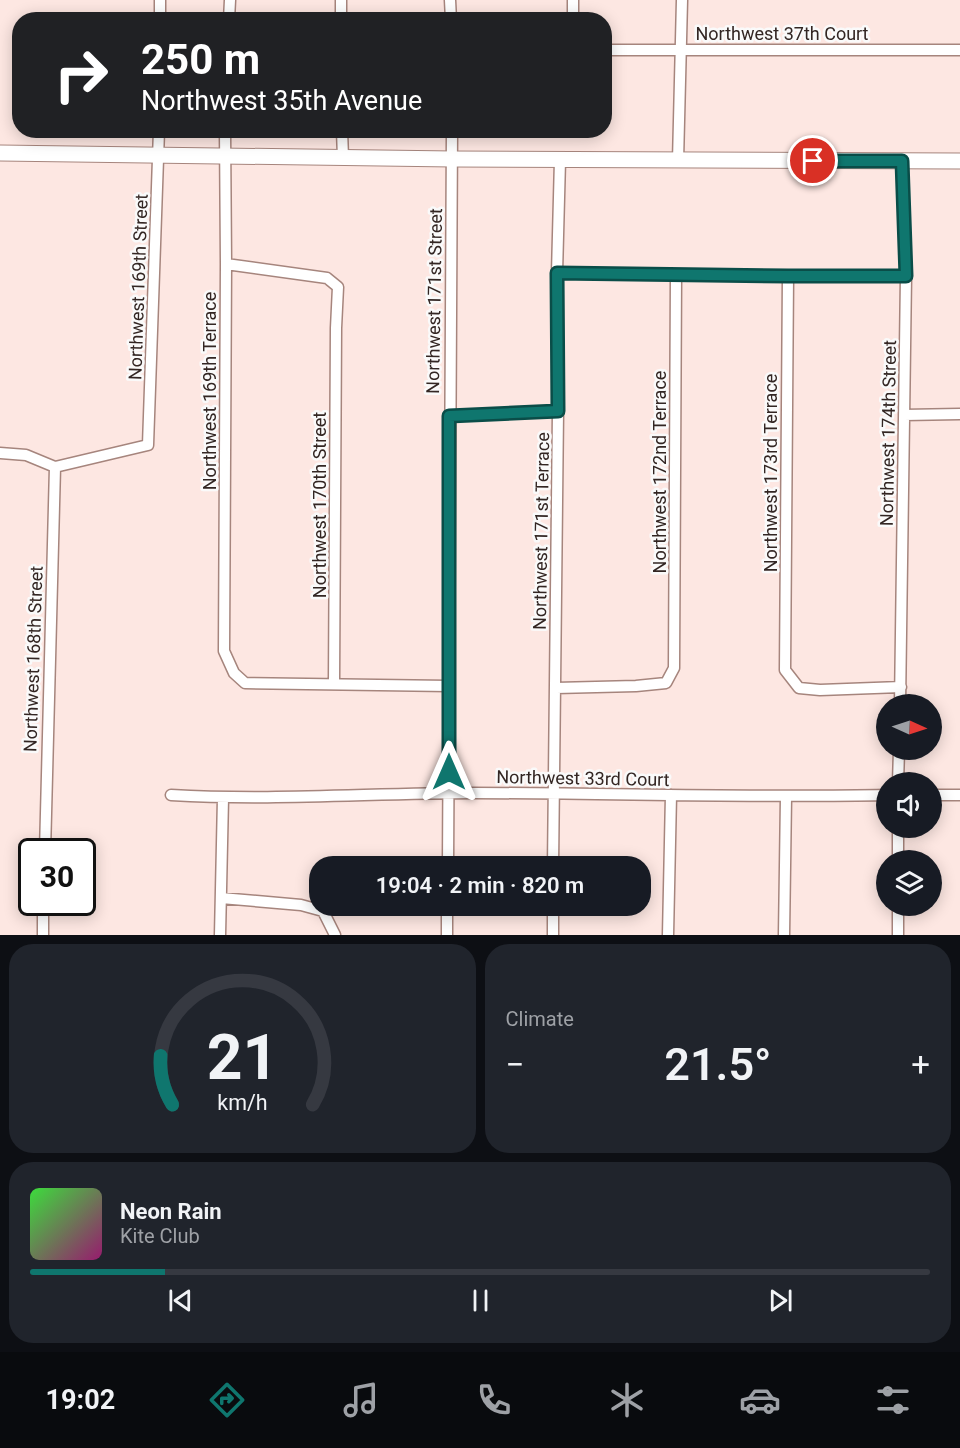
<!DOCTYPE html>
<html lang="en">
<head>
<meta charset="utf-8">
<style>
  :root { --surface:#171b24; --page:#20242c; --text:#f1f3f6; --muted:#9ea1a6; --line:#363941; --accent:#0f766e }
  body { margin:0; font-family:Roboto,sans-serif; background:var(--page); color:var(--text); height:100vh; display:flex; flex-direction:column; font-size:22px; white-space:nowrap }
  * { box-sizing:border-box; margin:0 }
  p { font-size:20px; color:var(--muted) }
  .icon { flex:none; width:33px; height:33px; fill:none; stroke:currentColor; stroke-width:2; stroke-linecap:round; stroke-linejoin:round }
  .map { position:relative; height:935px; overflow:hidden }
  .sheet { display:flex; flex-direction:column; gap:9px; padding:9px; background:#0d0f14; flex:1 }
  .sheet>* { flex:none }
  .banner { position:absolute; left:12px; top:12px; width:600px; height:126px; border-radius:24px; box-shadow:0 3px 15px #0003; background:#202124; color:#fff; overflow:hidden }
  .needle { width:39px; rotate:93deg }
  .controls { position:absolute; left:876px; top:694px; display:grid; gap:12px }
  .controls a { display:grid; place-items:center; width:66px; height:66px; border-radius:50%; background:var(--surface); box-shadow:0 3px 15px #0003; font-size:30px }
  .speed { position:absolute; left:18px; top:838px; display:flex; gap:12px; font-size:30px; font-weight:700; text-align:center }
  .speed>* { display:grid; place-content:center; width:78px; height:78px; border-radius:50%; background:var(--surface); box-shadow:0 3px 15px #0003; line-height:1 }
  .speed .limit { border:3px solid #111; border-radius:9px; background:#fff; color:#111 }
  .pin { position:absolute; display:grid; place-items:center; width:51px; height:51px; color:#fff; margin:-26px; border:3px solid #fff; border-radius:50%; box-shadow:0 2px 6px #0007 }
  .me { position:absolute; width:66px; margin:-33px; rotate:0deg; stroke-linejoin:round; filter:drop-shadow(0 0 4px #0008) }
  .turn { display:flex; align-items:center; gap:21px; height:126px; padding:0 30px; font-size:27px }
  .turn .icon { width:78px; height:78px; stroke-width:2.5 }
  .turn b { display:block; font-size:42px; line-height:51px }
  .big { font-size:45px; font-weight:600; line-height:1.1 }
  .sheet .card { flex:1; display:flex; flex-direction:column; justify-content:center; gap:9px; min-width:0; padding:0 21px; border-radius:24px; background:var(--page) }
  .sheet .dial { align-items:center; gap:0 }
  .dial svg { height:156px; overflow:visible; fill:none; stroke:var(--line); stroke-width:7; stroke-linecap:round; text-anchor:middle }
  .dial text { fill:var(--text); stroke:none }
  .song { display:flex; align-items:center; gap:18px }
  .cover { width:72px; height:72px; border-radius:9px; background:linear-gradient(135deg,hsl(120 70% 55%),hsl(320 70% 35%)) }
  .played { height:6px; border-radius:3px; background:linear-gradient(90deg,var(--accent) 15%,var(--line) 15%) }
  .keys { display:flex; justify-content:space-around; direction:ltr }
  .heat { display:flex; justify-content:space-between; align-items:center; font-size:33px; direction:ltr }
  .sheet .tiles { flex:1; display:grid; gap:9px; grid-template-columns:1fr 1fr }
  .card:last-child { grid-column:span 2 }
  .trip { position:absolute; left:309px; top:856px; width:342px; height:60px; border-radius:24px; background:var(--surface); box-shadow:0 3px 15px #0003; font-weight:600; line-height:60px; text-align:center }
  .tabs { display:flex; height:96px; justify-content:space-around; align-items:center; background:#090b0e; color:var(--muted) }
  .tabs .icon { width:42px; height:42px }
  .tabs .on { color:var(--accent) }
  .tabs b { font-size:27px; color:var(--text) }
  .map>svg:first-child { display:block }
</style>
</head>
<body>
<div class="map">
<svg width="960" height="935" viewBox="0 0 960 935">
  <rect width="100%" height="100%" fill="#fde7e2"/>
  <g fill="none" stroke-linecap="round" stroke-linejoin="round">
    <defs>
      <path id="minor" d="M341,0V20
        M450,0L451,20
        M160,20V0
        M229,20L230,0
        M573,20V0
        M604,50H960
        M225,130L226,264L224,651L234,673L245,683L449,686
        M342,130L343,158
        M678,161L682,0
        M226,264L327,278L338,287L336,328L334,683
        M557,273L788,276H906
        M788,276L785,670L799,688L820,690L901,687
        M904,415L960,414
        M449,416L558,411
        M0,453L26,455L55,467L148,445L159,130
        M556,688L636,686L666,683L674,668L676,275
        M900,705L906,276L902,161
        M898,783L899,750
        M171,795C272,801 373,793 474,793C612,793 749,798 886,795
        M932,795H960
        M898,828V861
        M45,852L55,467
        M448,867L452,130
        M553,867L558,411L557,273L560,160
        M221,898L301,905L323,911L335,935
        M898,906V935
        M43,935V903
        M220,935L223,798
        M447,935V906
        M553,935V906
        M668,935L671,795
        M784,935L786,797"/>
      <path id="secondary" d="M0,153L453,159L960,161"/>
    </defs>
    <!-- minor casing -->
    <use href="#minor" stroke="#a6857d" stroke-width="13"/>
    <!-- secondary casing -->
    <use href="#secondary" stroke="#a6857d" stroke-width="17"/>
    <!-- minor -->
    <use href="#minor" stroke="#fff" stroke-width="10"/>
    <!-- secondary -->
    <use href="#secondary" stroke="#fff" stroke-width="15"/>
  </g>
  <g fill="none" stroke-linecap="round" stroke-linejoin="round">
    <defs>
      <path id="route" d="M449,772V416L558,411L557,273L788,276H906L902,161H813"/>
    </defs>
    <!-- route casing -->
    <use href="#route" stroke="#0a4d48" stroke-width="15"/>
    <!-- route -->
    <use href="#route" stroke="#0f766e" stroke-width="10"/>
  </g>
  <g text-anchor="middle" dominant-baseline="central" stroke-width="5" stroke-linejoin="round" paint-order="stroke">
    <!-- street labels -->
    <g font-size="18" fill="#332623" stroke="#fafafa">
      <text x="782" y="33">Northwest 37th Court</text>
      <text transform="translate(138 287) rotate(-88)">Northwest 169th Street</text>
      <text transform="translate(434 301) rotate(-89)">Northwest 171st Street</text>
      <text transform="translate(209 391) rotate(-90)">Northwest 169th Terrace</text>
      <text transform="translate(888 433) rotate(-89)">Northwest 174th Street</text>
      <text transform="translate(659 472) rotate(-90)">Northwest 172nd Terrace</text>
      <text transform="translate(770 473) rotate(-90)">Northwest 173rd Terrace</text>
      <text transform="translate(319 505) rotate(-90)">Northwest 170th Street</text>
      <text transform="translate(541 531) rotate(-89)">Northwest 171st Terrace</text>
      <text transform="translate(33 659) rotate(-88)">Northwest 168th Street</text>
      <text transform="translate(583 778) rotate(1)">Northwest 33rd Court</text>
    </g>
  </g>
</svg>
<div class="controls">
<a><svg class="needle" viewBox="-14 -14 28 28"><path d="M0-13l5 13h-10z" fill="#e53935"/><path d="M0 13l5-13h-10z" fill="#9ea1a6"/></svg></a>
<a><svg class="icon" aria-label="sound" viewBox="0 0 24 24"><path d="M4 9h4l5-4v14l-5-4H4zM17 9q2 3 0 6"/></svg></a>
<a><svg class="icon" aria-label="layers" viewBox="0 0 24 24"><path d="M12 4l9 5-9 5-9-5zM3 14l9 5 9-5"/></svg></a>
</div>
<div class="speed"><div class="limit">30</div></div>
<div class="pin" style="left:813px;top:161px;background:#d93025"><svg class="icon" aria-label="arrive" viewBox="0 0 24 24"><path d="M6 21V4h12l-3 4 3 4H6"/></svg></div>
<svg class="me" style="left:449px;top:772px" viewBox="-20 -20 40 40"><path d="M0-17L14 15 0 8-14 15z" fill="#0f766e" stroke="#fff" stroke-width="4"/></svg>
<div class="trip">19:04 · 2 min · 820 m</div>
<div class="banner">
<div class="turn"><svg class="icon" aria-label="right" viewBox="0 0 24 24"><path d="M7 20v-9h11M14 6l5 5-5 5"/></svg><div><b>250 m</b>Northwest 35th Avenue</div></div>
</div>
</div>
<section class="sheet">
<div class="tiles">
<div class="card dial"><svg viewBox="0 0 100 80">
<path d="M14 69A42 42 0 1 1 86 69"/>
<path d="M14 69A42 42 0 0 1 8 44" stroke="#0f766e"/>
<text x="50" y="56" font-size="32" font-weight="700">21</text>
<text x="50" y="72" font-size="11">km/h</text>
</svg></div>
<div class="card"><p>Climate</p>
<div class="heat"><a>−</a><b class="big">21.5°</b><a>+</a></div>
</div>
<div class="card">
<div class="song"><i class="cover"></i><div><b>Neon Rain</b><p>Kite Club</p></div></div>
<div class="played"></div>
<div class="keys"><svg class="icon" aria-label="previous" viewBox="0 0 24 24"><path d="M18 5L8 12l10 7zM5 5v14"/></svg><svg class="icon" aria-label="pause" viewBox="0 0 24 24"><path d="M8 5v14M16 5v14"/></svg><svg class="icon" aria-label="next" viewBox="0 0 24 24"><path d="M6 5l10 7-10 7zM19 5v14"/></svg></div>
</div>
</div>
</section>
<nav class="tabs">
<b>19:02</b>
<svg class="icon on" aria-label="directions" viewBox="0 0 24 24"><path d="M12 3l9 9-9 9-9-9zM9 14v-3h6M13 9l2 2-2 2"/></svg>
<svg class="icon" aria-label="music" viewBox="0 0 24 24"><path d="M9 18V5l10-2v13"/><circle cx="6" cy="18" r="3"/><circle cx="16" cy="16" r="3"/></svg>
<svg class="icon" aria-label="phone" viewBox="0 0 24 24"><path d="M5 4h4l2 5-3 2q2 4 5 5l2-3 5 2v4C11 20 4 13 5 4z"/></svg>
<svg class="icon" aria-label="climate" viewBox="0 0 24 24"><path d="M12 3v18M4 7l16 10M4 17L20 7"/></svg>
<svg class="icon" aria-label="car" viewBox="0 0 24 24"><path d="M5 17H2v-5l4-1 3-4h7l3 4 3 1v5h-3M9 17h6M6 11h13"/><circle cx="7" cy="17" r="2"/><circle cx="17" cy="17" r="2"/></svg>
<svg class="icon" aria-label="filters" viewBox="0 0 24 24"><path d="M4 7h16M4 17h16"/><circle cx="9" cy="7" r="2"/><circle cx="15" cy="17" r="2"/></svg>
</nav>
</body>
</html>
